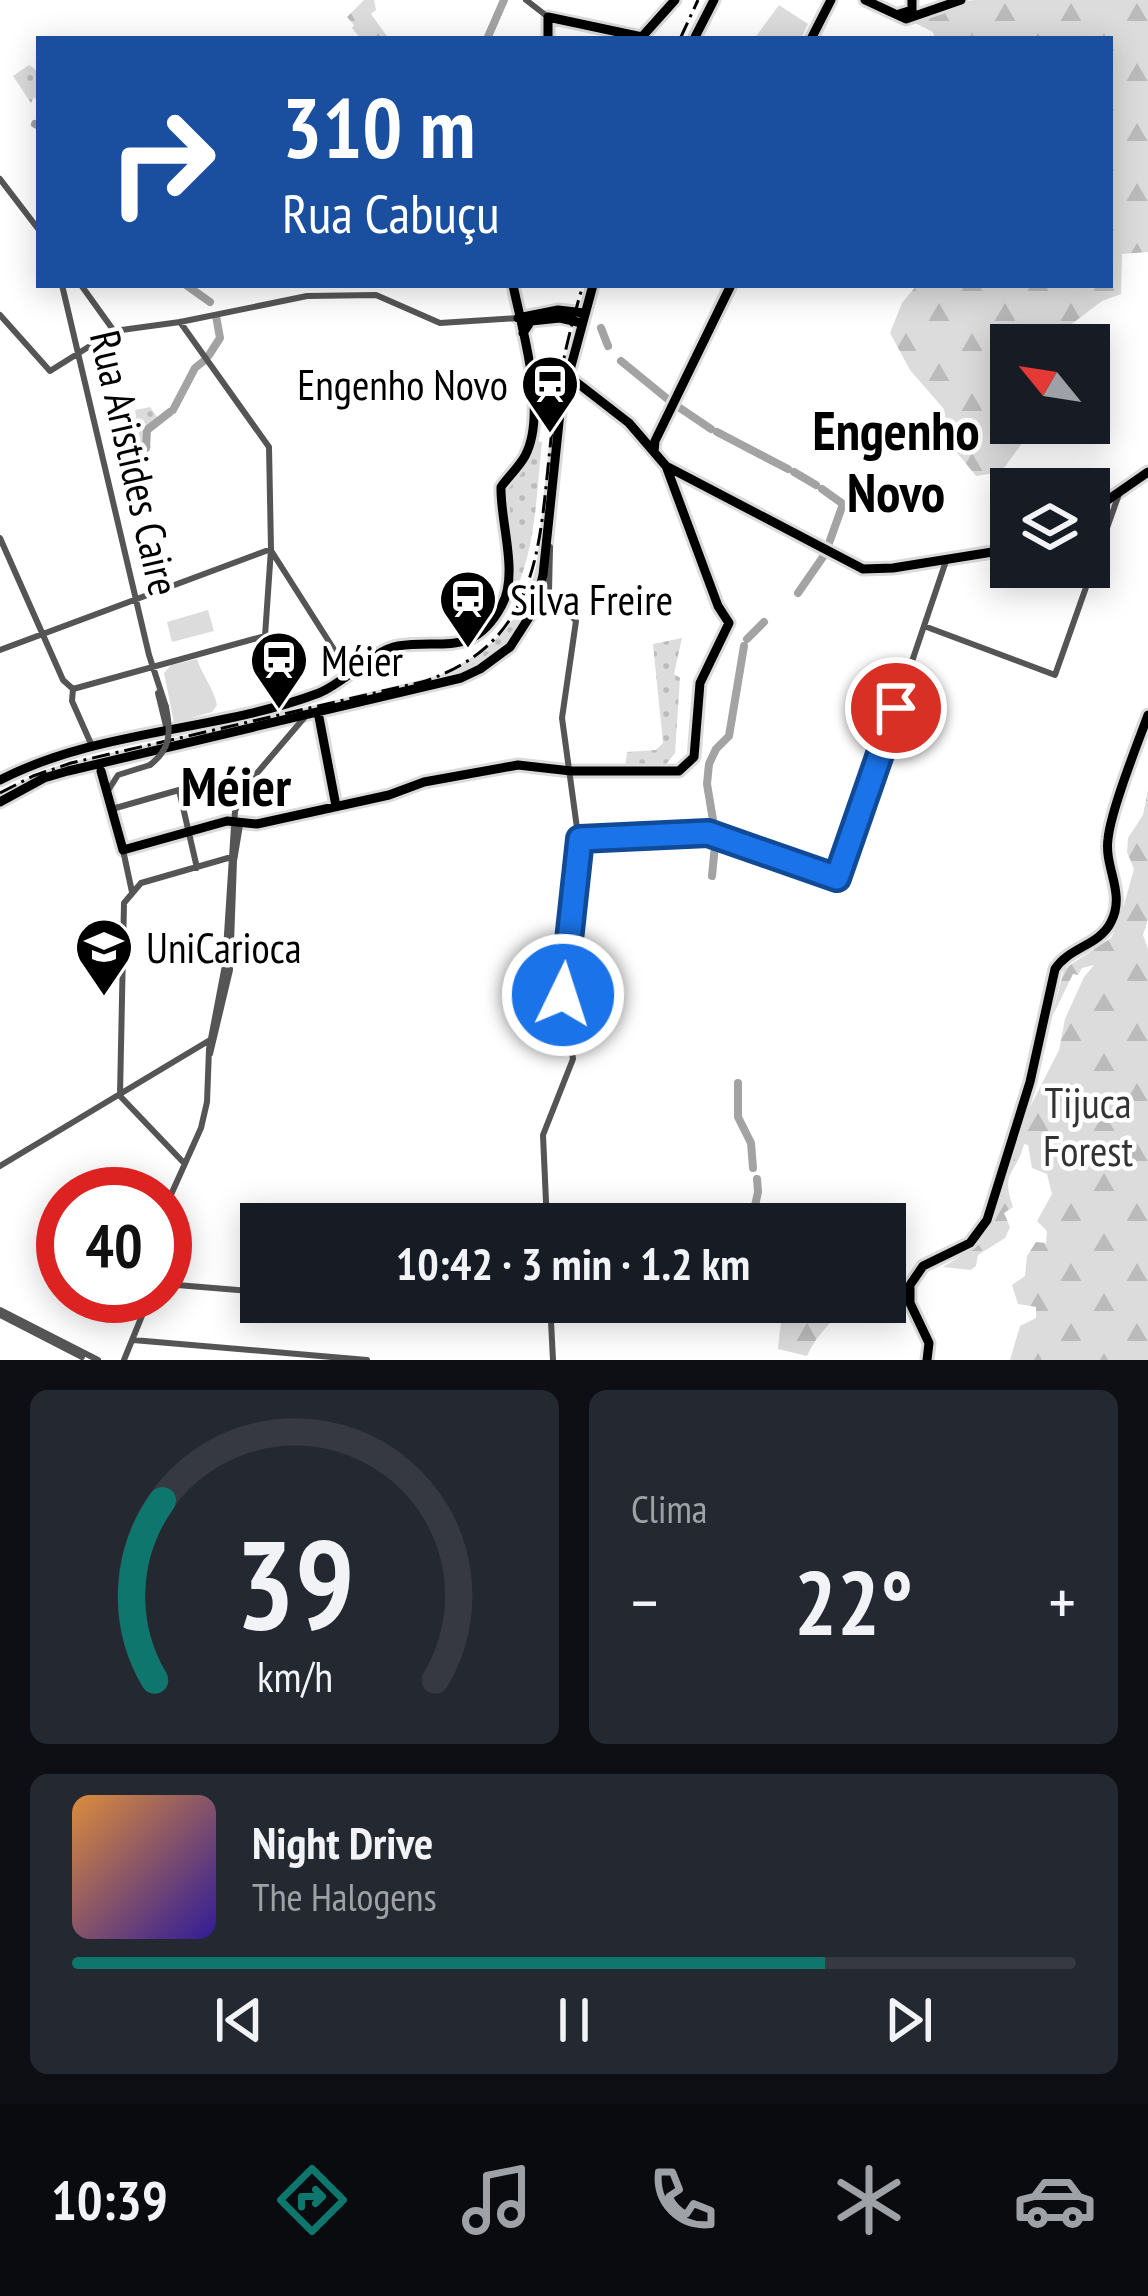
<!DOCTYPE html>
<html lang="pt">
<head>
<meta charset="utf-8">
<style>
  :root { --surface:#171b24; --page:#242831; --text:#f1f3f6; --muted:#9ea1a6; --line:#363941; --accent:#0f766e }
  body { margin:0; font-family:"PT Sans Narrow",sans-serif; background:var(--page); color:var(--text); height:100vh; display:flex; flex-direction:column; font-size:45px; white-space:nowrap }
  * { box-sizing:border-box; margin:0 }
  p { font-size:39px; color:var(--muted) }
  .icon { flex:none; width:66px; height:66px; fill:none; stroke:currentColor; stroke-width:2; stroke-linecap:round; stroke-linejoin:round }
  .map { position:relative; height:1360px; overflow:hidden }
  .panel { display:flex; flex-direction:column; gap:30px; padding:30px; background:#0d0f14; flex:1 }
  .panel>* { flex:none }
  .banner { position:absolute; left:36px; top:36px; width:1077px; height:252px; border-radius:0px; box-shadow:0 6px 30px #0003; background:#1a4fa0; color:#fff; overflow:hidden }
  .needle { width:78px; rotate:300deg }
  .buttons { position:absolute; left:990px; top:324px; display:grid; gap:24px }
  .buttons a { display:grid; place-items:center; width:120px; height:120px; border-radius:0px; background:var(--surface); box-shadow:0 6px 30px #0003; font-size:60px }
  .speed { position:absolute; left:36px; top:1167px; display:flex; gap:24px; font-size:60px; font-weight:700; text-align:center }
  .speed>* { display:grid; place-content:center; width:156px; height:156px; border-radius:50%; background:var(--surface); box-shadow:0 6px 30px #0003; line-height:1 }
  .speed .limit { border:18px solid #d22; background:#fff; color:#111 }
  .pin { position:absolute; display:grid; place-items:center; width:102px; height:102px; color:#fff; margin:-51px; border:6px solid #fff; border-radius:50%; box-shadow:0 3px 12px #0007 }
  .me { position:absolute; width:132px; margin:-66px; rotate:4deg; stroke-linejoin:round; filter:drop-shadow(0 0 9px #0008) }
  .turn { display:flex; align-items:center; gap:42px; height:252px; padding:0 48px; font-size:54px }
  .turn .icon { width:156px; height:156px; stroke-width:2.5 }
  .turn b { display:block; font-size:84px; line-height:102px }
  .big { font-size:90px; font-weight:800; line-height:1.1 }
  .panel .card { flex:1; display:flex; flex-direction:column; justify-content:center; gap:18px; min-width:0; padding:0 42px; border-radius:18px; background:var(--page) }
  .panel .dial { align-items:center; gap:0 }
  .dial svg { height:312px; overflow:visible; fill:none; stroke:var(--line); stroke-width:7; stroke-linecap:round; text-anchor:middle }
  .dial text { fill:var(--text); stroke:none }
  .song { display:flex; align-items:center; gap:36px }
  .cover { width:144px; height:144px; border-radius:18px; background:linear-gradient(135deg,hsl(30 70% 55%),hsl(250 70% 35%)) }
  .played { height:12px; border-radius:6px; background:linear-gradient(90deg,var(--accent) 75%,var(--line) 75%) }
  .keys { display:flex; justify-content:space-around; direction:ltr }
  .heat { display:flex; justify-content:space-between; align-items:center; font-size:66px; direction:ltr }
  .panel .tiles { flex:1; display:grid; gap:30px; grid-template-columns:1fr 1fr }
  .card:last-child { grid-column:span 2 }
  .trip { position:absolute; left:240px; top:1203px; width:666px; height:120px; border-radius:0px; background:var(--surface); box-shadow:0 6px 30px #0003; font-weight:800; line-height:120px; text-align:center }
  .dock { display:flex; height:192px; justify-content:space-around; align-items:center; background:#090b0e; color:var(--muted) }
  .dock .icon { width:84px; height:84px }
  .dock .active { color:var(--accent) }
  .dock b { font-size:54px; color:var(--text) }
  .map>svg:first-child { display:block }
</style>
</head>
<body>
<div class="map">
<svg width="1148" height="1360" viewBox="0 0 1148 1360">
  <defs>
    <pattern id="grass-dots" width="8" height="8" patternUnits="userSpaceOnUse" patternTransform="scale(3)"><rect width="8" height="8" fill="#dcdcdc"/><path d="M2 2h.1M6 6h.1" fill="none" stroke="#bbb" stroke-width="1.8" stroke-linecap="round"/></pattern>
    <pattern id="forest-firs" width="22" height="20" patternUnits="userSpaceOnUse" patternTransform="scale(3)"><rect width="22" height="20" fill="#dcdcdc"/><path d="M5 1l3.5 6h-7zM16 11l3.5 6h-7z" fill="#bbb"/></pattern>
  </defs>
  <rect width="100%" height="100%" fill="#fff"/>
  <!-- grass -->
  <path fill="url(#grass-dots)" d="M29,65L39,72V104L34,97L31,103L13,76Z
    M150,407L160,421L148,431L151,448L141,450L135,410Z
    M532,439L542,442C536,498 536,555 509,605L512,584L507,488Z
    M543,540C536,621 508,668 427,681C469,663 508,639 527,595C535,578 537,558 543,540Z
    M682,638L674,674L680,678L675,753L664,767L625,768L627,752L656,750L663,743L653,644Z"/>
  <!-- forest -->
  <path fill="url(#forest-firs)" d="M364,0H374L376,10L371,14L389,39H361L352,28L354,25L347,17Z
    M973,0H1148V252L1122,254L1121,294L1102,301L1065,329V345H1011V423H1037L1001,472L976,476L954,449L943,408L910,370L890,333L902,303L917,285H1110V39H935L933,32L915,23L935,8Z
    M1148,790V919L1143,935L1148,949V1360H1010L1020,1326L1036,1318V1307L1018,1304L1012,1285L1025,1276L1027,1256L1036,1242L1046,1243L1047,1231L1037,1221L1052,1194L1047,1174L1032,1168L1028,1145L1024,1144C1016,1176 1000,1170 1013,1207L1004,1213L1010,1227L1005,1238L978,1255L976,1266L971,1270L943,1267L978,1245L994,1222L1022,1123L1059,1050L1065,1019L1084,977L1094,965L1082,968L1078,975L1073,974L1052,1017L1064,969L1111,938L1120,919L1134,869L1127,852L1128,838L1143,815Z
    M783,1302H846C834,1322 816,1334 807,1356L778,1349Z"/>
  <!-- park -->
  <path fill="#dcdcdc" d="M779,5L808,24L801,39H754Z
    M208,610L214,631L172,642L167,622Z
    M197,659C203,677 213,687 217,705L212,712L174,723L164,673L171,665Z"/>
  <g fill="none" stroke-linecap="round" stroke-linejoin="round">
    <!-- river -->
    <path stroke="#a3a3a3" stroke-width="8" d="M487,39L504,0
      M35,124L39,126
      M186,285L210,302
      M601,328L608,346
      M209,355L220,338L216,316
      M621,361L670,401
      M677,406L711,429
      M173,410L195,368L205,360
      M717,432L788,469
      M146,448L147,430L170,412
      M794,472L816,485
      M822,489L843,504L828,546
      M798,593L825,554
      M747,639L764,622
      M714,826L707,784L709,764L716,749L729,736L744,646
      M712,876L715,845
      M738,1083V1117L751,1143L753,1168
      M751,1224L758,1192L757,1179"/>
    <defs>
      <path id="major" d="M865,0L906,19L961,0
        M899,14L912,10V0
        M548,39V17L642,37
        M640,39L675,0
        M694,39L714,0
        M811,39L831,0
        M518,318L558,310L584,313
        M523,333L531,321L560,318L582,323
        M571,378L629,423L666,466L863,569L893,568L1011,549
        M654,452L655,441L731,285
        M1089,513L1148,472
        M318,712L336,806
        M101,771L123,850L227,821L257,824L389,795L424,782L518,765L571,771H679L694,757L700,683L729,623L718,606L666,466
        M0,780C99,729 216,732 319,693C344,683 374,650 398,646C442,639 474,658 502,605C519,573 500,522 501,487C508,477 519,467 525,456C548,413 522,330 513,285
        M0,802L44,778L68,771L461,678L480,669L510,647L535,608L543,575L561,403L593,285
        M927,1360L929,1343L910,1303V1285L923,1266L970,1243L987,1220L1030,1082L1055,969C1069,947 1099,946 1111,922C1126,893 1104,868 1108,839C1111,810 1137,745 1148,715"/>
    </defs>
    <!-- major casing -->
    <use href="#major" stroke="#dbdbdb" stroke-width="15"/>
    <!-- minor -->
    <path stroke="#555" stroke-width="6" d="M526,0L548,17
      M0,179L39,230
      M62,285L149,655L166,707
      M81,285L114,331
      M0,315L50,371L114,331L180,322L307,296L376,295L440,323L518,318
      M180,322L269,447L271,549L265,636L281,703
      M0,538L63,680L73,689L72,701L92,746
      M272,552L349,673
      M924,626L1055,675L1119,494
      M0,650L271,549
      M73,689L265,636
      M158,693L167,730
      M109,789L118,775L150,765
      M112,809L179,790L197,868
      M579,841L584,836L713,834L832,878L839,877L946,561
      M123,850L132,892
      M210,1054L230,970L234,861L240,825
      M120,1095L124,903L141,883L235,856
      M120,1096L184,1163
      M0,1166L210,1040
      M165,1208L201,1128L207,1102L209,1049L225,965L235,811L246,786L304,718
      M547,1224L543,1135L573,1059L562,986L577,828L562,718L576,621L549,592L550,547
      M165,1284L261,1292
      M443,1302L551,1309
      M550,1302L553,1360
      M0,1310L98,1360
      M0,1315L82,1357
      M133,1340L367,1360
      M124,1360L150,1296"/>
    <!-- major -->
    <use href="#major" stroke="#000" stroke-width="9"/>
    <!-- rail -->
    <path stroke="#000" stroke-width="3" stroke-dasharray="18 6 3 6" stroke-linecap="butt" d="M680,39L698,0
      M0,793L33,776L71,763L422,682C542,643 539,544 551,439C556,387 568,335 583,285"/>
    <!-- minor-bridge -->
    <path stroke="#555" stroke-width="6" d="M150,765C171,749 171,732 166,707"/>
  </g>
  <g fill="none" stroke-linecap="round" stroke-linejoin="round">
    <defs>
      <path id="route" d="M563,995L580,839L708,833L837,878L896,708"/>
    </defs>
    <!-- route casing -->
    <use href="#route" stroke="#114b97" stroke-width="30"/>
    <!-- route -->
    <use href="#route" stroke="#1a73e8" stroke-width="21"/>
  </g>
  <!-- icons -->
  <defs>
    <symbol id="station-pin" viewBox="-11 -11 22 30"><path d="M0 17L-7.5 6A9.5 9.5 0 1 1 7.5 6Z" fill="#000" stroke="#fff"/><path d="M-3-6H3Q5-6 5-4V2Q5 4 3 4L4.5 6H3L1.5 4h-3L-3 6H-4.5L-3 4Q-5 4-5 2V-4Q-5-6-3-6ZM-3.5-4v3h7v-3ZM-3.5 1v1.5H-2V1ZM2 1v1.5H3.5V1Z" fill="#fff"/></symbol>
    <symbol id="university-pin" viewBox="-11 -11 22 30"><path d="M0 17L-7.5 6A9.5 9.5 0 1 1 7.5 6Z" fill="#000" stroke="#fff"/><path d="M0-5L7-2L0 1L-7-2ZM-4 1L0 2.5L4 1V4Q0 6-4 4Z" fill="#fff"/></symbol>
  </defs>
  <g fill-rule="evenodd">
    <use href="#station-pin" x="517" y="351" width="66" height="90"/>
    <use href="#station-pin" x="435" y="566" width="66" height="90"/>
    <use href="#station-pin" x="246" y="627" width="66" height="90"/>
    <use href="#university-pin" x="71" y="914" width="66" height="90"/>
  </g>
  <g text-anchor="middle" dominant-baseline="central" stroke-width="9" stroke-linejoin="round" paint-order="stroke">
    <!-- poi labels -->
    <g font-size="42" fill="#000" stroke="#fff" text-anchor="start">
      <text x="508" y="384" text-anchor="end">Engenho Novo</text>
      <text x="510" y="599">Silva Freire</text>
      <text x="321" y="660">Méier</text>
      <text x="146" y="947">UniCarioca</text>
    </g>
    <!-- street labels -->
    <g font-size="42" fill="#000" stroke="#fff">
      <text transform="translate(135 463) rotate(77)">Rua Aristides Caire</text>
    </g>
    <!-- park labels -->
    <g font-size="42" fill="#333" stroke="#fff">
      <text x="1088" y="1102">Tijuca<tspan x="1088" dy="48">Forest</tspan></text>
    </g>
    <!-- district labels -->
    <g font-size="54" font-weight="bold" fill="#000" stroke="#fff">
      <text x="896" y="430">Engenho<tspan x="896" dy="62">Novo</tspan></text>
      <text x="236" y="786">Méier</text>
    </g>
  </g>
</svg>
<div class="buttons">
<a><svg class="needle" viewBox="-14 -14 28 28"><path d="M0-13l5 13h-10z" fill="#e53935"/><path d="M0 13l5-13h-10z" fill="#9ea1a6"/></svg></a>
<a><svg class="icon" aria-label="layers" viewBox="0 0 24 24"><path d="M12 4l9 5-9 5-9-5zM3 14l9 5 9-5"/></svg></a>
</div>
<div class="speed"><div class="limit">40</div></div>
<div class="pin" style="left:896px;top:708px;background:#d93025"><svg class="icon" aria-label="arrive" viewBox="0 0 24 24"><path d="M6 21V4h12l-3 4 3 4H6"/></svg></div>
<svg class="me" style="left:563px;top:995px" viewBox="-20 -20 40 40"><circle r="17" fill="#1a73e8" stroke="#fff" stroke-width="3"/><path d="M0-11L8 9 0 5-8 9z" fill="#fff"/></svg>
<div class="trip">10:42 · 3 min · 1.2 km</div>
<div class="banner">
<div class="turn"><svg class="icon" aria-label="right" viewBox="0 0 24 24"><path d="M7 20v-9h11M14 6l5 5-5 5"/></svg><div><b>310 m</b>Rua Cabuçu</div></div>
</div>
</div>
<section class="panel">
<div class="tiles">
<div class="card dial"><svg viewBox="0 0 100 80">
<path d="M14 69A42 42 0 1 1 86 69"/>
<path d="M14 69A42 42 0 0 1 16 23" stroke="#0f766e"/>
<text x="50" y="56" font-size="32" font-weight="700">39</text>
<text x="50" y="72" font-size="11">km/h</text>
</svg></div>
<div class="card"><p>Clima</p>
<div class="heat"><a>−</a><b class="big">22°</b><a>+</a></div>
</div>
<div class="card">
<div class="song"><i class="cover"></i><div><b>Night Drive</b><p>The Halogens</p></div></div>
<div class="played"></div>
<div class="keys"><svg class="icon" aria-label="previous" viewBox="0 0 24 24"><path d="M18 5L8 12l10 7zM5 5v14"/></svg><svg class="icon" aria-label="pause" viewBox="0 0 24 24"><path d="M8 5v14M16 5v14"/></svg><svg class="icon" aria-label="next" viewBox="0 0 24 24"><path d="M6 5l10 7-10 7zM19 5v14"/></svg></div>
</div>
</div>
</section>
<nav class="dock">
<b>10:39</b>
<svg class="icon active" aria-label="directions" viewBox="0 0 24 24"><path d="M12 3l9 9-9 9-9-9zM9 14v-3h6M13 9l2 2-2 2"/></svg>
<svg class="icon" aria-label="music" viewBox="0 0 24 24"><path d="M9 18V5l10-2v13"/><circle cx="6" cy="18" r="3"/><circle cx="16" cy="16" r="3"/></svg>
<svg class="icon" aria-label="phone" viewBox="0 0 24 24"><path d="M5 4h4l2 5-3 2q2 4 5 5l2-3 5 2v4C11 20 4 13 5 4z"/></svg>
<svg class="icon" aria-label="climate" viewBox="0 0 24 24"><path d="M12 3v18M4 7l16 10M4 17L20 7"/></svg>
<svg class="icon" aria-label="car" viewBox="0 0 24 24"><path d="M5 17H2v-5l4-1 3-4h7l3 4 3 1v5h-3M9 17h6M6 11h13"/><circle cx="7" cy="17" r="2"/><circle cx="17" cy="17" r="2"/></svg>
</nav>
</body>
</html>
